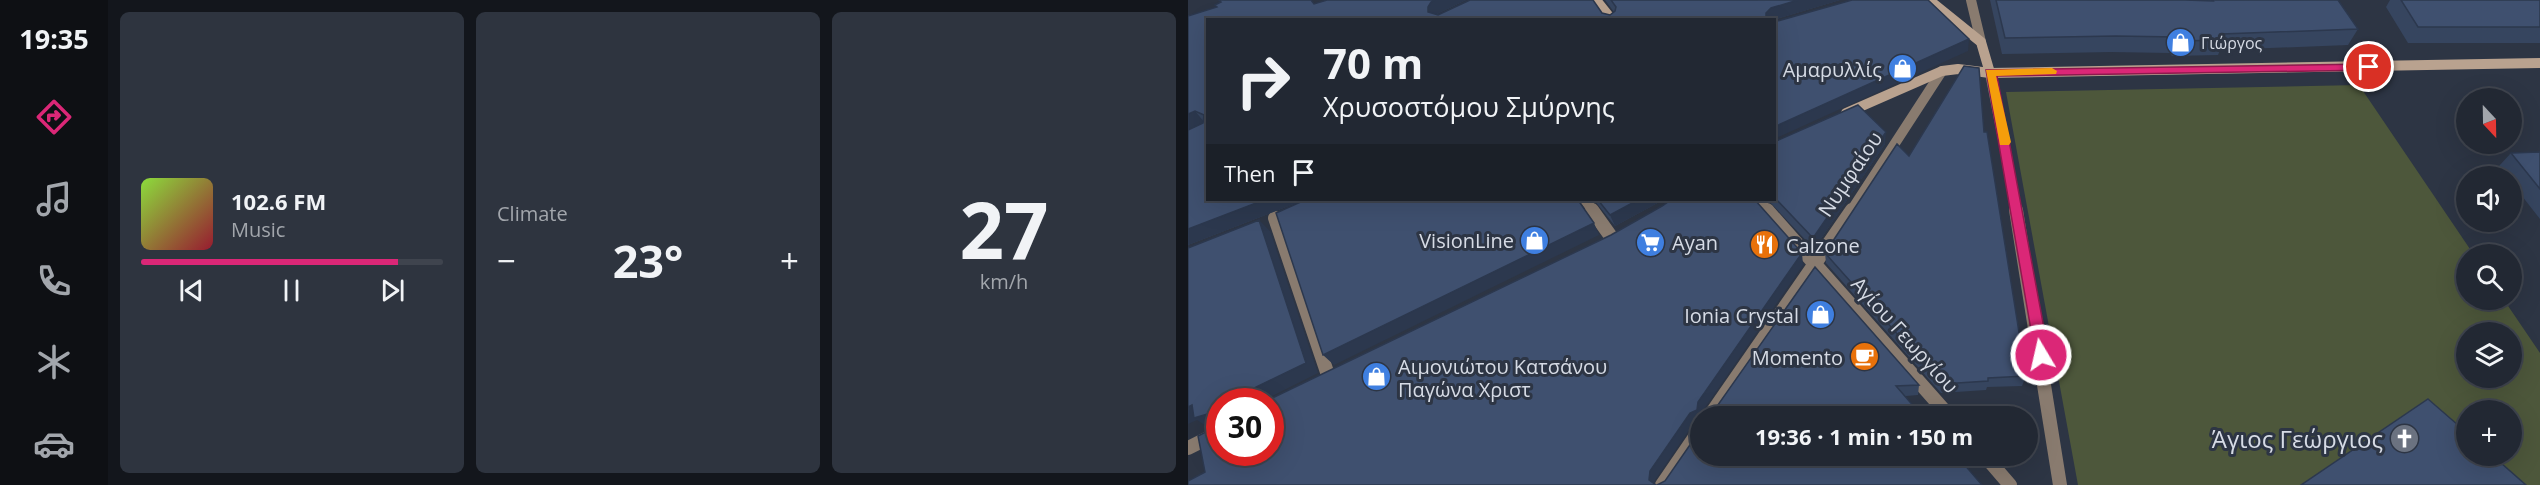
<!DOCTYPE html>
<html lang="en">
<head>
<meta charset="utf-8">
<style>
  :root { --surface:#222833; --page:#2e343f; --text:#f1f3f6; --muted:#a2a6ac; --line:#3f444e; --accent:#db2777 }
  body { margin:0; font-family:"Open Sans",sans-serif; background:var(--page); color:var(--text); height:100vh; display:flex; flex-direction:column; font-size:22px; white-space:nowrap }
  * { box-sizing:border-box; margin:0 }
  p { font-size:20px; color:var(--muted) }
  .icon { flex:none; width:33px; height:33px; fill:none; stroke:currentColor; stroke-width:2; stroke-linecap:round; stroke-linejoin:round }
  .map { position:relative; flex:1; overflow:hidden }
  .panel { display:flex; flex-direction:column; gap:12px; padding:12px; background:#13161c; width:1080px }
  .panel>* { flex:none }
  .banner { position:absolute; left:18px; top:18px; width:570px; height:183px; border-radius:0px; box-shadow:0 6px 24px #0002,0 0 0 2px var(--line); background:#222833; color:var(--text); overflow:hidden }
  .needle { width:39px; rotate:158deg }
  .buttons { position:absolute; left:1268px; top:88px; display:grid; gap:12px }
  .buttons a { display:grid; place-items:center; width:66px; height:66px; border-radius:50%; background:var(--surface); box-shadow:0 6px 24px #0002,0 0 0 2px var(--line); font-size:30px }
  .speed { position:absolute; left:18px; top:388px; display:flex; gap:12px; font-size:30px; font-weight:700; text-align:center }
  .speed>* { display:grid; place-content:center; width:78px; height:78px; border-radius:50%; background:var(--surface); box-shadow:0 6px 24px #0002,0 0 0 2px var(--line); line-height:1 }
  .speed .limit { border:9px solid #d22; background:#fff; color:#111 }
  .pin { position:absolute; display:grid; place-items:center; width:51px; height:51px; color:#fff; margin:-26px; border:3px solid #fff; border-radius:50%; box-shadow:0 2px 6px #0007 }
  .me { position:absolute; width:66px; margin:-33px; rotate:351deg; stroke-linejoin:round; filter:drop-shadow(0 0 4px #0008) }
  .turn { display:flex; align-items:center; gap:21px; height:126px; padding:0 18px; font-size:27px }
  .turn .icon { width:78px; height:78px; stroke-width:2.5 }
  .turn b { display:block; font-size:42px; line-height:51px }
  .then { display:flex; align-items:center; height:57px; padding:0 18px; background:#0003; gap:12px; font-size:22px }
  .big { font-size:45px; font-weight:700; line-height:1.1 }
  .panel .widget { flex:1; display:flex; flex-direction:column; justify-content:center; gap:9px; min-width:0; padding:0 21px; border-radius:9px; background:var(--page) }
  .panel .dial { align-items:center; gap:0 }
  .dial b { font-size:78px; line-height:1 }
  .song { display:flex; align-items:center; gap:18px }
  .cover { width:72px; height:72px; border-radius:9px; background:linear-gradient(135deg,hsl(90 70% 55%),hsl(350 70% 35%)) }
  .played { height:6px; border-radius:3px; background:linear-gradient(90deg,var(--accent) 85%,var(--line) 85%) }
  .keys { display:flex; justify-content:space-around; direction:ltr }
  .heat { display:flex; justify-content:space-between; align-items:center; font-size:33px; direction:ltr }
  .panel .tiles { flex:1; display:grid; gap:12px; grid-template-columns:repeat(3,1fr) }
  .trip { position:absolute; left:502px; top:406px; width:348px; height:60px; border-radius:30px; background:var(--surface); box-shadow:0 6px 24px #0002,0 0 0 2px var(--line); font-weight:700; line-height:60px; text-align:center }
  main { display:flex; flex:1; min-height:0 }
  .tabs { display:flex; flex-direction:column; width:108px; justify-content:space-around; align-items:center; background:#0e1014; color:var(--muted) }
  .tabs .icon { width:42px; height:42px }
  .tabs .active { color:var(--accent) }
  .tabs b { font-size:27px; color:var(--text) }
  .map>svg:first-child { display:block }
</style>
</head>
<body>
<main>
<nav class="tabs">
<b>19:35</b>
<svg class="icon active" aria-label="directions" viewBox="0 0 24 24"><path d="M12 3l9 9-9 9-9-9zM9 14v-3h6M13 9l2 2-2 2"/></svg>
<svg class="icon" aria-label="music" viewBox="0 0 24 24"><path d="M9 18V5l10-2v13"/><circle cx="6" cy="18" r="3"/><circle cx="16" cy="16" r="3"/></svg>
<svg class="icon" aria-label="phone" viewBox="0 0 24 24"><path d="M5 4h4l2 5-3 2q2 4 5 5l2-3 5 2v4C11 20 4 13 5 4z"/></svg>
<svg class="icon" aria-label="climate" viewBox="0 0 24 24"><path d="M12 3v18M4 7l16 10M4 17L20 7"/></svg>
<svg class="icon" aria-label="car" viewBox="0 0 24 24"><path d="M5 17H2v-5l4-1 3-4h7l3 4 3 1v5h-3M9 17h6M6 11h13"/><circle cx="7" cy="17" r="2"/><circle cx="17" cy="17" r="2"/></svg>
</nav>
<section class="panel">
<div class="tiles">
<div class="widget">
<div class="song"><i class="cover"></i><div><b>102.6 FM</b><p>Music</p></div></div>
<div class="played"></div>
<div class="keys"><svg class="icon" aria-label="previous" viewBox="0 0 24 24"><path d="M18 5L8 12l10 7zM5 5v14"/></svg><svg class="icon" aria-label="pause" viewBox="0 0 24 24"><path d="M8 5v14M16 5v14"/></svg><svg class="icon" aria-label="next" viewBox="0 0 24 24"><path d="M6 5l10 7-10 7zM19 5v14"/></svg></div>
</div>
<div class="widget"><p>Climate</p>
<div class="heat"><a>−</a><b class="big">23°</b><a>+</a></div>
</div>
<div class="widget dial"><b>27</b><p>km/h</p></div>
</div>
</section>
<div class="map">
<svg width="1352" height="485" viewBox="0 0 1352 485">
  <rect width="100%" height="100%" fill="#2d3544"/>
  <!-- green -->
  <path fill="#4d573b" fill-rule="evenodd" d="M1171,85L1286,255H1278V300H1316L1352,353V485H890L818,92ZM1278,333H1323V378H1278ZM1278,411H1323V456H1278Z"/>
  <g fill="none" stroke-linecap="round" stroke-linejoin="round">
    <!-- street-far1 -->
    <path stroke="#897b6f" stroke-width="10" d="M783,0L793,42
      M802,73L829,211
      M397,200L405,211
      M570,200L580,211
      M663,211L754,71"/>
    <!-- street -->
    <path stroke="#897b6f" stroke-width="14" d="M404,210L424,238
      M579,210L762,417
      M828,210L872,485
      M87,218L141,378
      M521,417L664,210
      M0,448L32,432
      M797,456L822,485
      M474,485L513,428"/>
    <!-- secondary -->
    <path stroke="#b9a28f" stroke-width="10" d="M408,0L424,20
      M741,0L793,42L802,73
      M658,113L754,71L770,69L802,73L1352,63"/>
  </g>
  <!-- wall -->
  <path fill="#36455f" d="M139,0H278L249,14L250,15L414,13L422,15L426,12L417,0H652L585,20H20V200H116L0,245V16L29,7L126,4Z
    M802,0H997L1014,1V0H1150L1170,29L1160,45L1032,50L1030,55L984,56L982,53L923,52L814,54Z
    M1202,0H1352V43H1220L1198,7Z
    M796,132L838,376L834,386L799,387L798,390L753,393L638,263L637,253L721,156Z
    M586,142L697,144L626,249L580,200H586Z
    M1352,152V219L1323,182V177H1319L1311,166L1323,153Z
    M406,200H475L427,226Z
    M627,267L731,385L730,395L525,412Z"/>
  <!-- shaded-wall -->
  <path fill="#2c384e" d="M247,0H278L249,14L246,19L240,12V7L243,2Z
    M610,0H652L585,20H578V13L583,8Z
    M781,39L780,51L586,139V127Z
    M7,111L17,123L0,131V114Z
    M698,132L697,144L626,249L625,238Z
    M76,200H116L0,245V229Z
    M450,200H475L427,226L422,215Z
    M71,220L82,231L130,373L78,399L77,402H62L60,401Z
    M406,223L411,235L146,365L135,355Z
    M614,253L615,265L514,412L512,419L506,423L467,480L466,485L461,480L462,471Z
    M4,405L19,414L32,424L21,428L9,420L0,424V407Z"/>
  <!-- building -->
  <path fill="#3f506f" stroke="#2c384e" stroke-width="1.5" d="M31,0H123L126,4L139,0H247L243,2L240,7V12L250,15L282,0H405L414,13L422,15L427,11L428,7L423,0H610L583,8L578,13V18L581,20H20V200H76L0,229V130L15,123L16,115L7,111L0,114V16L29,7L27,5L33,2Z
    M664,0H740L781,39L586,127V22Z
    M808,0H997L1025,1L1024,0H1150L1170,29L1034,34L1037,40L990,41L988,37L928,36L817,38Z
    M1213,0H1352V27H1230Z
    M776,66L791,68L796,132H799L838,376L800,378V381L754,384L637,253L709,144L721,156Z
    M670,105L698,132L625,238L586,197V142Z
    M1352,152V189L1323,153Z
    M117,200H390L406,223L135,355L88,213Z
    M410,200H450L422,215Z
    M483,200H567L614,253L510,402L509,410L502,413L462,471L461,480L468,485H0V481L17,472L10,436L22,430L27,422L19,414L6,418L4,405L0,407V248L71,220L118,363L64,389L60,401L62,402H32V453H82V402H76L423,235L474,206Z
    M627,267L731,385L708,386L735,417H518L525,412Z
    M1240,399L1278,432V456H1305L1338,485H1113Z
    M513,429V456H769L794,485H469L477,481Z"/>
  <!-- route -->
  <path fill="#db2777" stroke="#8e194d" stroke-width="1.5" d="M1181,64L1186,67L1185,70L809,76L861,355L853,361L848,359L798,70Z"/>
  <!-- slow -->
  <path fill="#f59e0b" d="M864,68L869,71L868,74L808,76L823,142L821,145H812L798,70Z"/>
  <!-- icons -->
  <defs>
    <symbol id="shop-disc" viewBox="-11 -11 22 22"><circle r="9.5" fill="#3f7fe0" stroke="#2d3544"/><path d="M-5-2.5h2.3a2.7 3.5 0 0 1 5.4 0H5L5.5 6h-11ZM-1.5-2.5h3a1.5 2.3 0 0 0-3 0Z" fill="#fff"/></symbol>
    <symbol id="supermarket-disc" viewBox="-11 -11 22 22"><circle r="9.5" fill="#3f7fe0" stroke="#2d3544"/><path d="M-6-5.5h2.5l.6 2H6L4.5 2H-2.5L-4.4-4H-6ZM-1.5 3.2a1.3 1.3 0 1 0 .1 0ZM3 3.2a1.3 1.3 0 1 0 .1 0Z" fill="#fff"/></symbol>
    <symbol id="restaurant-disc" viewBox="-11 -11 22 22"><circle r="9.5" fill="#e8710a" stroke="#2d3544"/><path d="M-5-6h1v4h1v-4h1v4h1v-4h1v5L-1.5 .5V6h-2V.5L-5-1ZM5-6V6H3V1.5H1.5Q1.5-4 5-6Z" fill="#fff"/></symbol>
    <symbol id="cafe-disc" viewBox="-11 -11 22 22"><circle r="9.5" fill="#e8710a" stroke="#2d3544"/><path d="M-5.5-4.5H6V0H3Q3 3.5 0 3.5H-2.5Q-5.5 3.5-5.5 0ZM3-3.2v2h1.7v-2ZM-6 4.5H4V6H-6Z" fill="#fff"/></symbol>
    <symbol id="church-disc" viewBox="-11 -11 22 22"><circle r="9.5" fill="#6b7280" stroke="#2d3544"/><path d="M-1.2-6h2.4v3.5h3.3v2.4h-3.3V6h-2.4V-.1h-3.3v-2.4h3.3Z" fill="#fff"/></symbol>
  </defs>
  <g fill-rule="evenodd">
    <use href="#shop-disc" x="976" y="26" width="33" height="33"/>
    <use href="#shop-disc" x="698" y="52" width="33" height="33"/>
    <use href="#shop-disc" x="330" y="224" width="33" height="33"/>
    <use href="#supermarket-disc" x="446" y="226" width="33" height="33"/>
    <use href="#restaurant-disc" x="560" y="228" width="33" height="33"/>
    <use href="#shop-disc" x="616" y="298" width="33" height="33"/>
    <use href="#cafe-disc" x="660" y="340" width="33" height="33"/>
    <use href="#shop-disc" x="172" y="360" width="33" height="33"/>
    <use href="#church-disc" x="1200" y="422" width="33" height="33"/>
  </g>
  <g text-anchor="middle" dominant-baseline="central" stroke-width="6" stroke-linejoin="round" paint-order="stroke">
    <!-- far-poi labels -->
    <g font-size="16" fill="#d6dbe5" stroke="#2d3544" text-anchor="start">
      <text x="1013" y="43">Γιώργος</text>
    </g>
    <!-- poi labels -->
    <g font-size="20" fill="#d6dbe5" stroke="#2d3544" text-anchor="end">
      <text x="694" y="69">Αμαρυλλίς</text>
      <text x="326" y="240">VisionLine</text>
      <text x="484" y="242" text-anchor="start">Ayan</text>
      <text x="598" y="245" text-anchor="start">Calzone</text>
      <text x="611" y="315">Ionia Crystal</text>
      <text x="655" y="357">Momento</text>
      <text x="210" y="366" text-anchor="start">Αιμονιώτου Κατσάνου<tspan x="210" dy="23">Παγώνα Χριστ</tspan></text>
    </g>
    <!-- street labels -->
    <g font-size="20" fill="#d6dbe5" stroke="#2d3544">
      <text transform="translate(662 174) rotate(-56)">Νυμφαίου</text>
      <text transform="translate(717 335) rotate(48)">Αγίου Γεωργίου</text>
    </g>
    <!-- near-poi labels -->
    <g font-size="24" fill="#d6dbe5" stroke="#2d3544" text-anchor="end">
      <text x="1195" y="438">Άγιος Γεώργιος</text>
    </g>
  </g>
</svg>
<div class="buttons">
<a><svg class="needle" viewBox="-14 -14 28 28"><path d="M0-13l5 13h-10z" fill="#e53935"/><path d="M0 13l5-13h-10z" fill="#a2a6ac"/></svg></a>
<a><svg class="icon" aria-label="sound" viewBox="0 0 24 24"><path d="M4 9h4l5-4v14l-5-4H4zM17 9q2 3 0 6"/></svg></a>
<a><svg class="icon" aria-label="search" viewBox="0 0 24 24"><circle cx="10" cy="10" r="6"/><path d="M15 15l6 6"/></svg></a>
<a><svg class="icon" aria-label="layers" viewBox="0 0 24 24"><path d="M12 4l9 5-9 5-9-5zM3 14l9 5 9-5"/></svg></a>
<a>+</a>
</div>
<div class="speed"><div class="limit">30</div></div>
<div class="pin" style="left:1181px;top:67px;background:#d93025"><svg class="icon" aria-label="arrive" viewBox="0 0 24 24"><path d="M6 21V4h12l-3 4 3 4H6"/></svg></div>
<svg class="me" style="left:853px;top:355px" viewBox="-20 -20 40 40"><circle r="17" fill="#db2777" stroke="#fff" stroke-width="3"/><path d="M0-11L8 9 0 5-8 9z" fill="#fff"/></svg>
<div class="trip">19:36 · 1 min · 150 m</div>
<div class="banner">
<div class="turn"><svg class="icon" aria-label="right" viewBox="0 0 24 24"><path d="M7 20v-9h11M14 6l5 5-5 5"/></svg><div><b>70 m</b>Χρυσοστόμου Σμύρνης</div></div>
<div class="then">Then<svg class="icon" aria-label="arrive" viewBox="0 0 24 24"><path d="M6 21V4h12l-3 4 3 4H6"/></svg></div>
</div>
</div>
</main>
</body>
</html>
